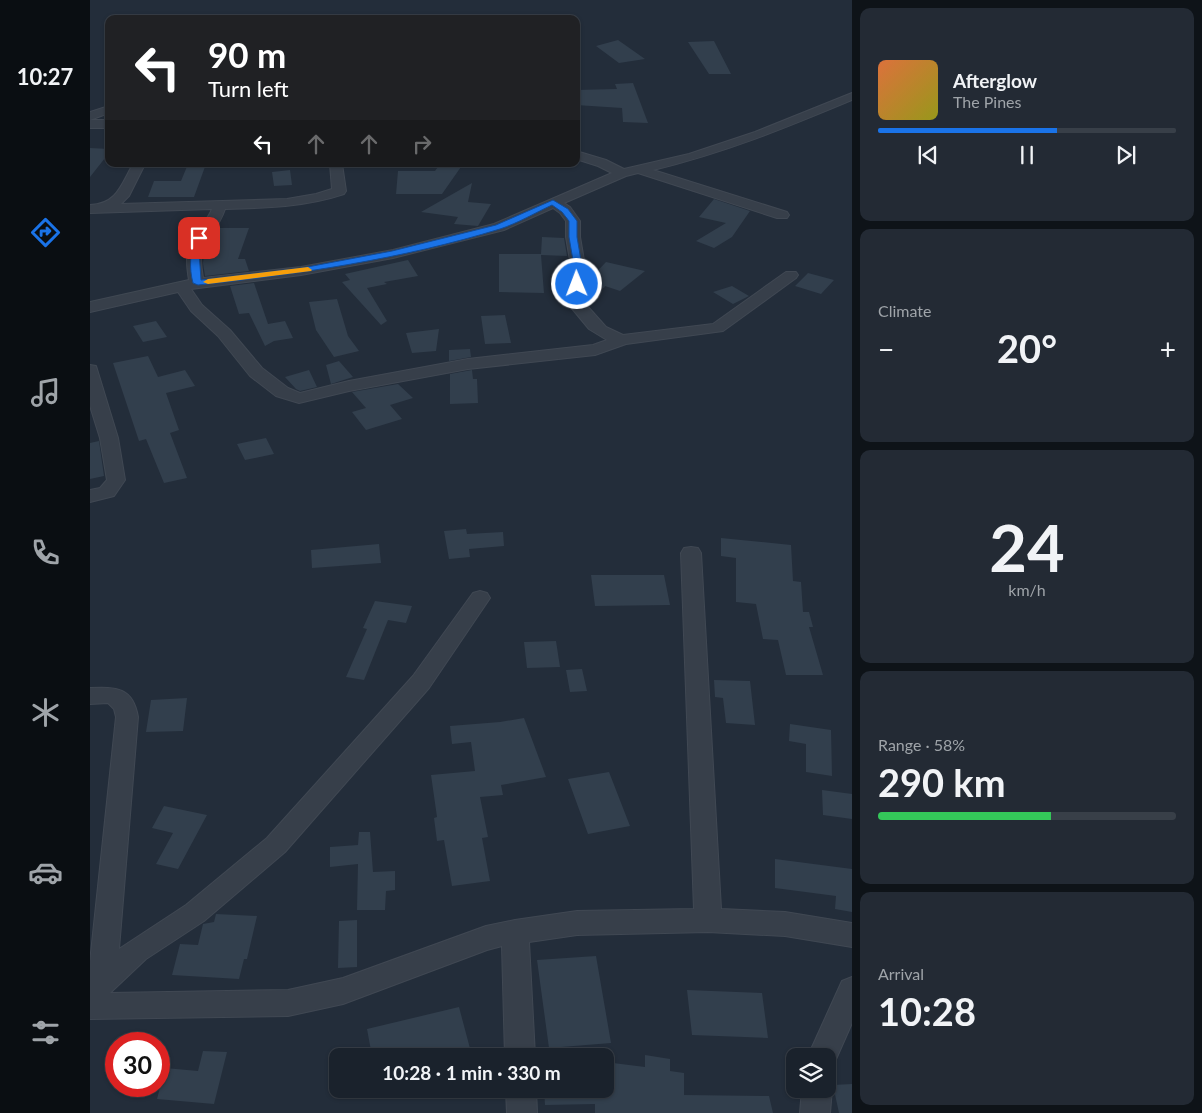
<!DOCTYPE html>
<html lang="en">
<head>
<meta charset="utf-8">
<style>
  :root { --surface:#1a222c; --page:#232a34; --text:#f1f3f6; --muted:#9fa4a9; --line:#383f48; --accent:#1a73e8 }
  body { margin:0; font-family:Lato,sans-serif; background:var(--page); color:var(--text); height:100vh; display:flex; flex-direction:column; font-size:19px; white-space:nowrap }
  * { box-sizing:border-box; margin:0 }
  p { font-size:16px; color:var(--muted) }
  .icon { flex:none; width:28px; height:28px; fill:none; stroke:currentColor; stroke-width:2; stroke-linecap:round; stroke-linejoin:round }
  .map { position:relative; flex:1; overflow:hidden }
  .panel { display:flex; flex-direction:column; gap:8px; padding:8px; background:#0e1318; width:350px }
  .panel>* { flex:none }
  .top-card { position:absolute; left:15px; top:15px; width:475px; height:152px; border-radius:10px; box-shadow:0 1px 4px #0004,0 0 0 1px var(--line); background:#202124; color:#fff; overflow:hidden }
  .buttons { position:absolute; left:696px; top:1048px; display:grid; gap:10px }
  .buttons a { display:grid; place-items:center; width:50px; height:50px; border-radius:10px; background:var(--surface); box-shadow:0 1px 4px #0004,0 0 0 1px var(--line); font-size:25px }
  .speed { position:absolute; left:15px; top:1032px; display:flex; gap:10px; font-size:25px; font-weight:700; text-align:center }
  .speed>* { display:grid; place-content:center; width:65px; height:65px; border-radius:50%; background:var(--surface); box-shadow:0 1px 4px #0004,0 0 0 1px var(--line); line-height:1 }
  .speed .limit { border:8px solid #d22; background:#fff; color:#111 }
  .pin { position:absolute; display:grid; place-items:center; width:42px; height:42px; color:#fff; margin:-21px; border-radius:10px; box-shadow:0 2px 8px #0006 }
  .me { position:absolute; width:55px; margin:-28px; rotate:359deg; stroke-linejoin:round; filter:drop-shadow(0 0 4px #0008) }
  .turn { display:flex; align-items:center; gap:18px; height:105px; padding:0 20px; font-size:22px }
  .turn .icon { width:65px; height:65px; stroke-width:2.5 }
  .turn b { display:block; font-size:35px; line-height:42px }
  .lanes { display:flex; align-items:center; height:48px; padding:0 20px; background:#0003; justify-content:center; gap:25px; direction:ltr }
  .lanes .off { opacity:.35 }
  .big { font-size:38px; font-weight:700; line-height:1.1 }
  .panel .card { flex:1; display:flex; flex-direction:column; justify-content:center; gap:8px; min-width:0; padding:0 18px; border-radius:10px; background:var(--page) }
  .panel .dial { align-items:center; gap:0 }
  .dial b { font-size:65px; line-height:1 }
  .song { display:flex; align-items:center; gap:15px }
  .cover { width:60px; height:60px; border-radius:8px; background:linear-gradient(135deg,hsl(20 70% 55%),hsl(60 70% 35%)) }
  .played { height:5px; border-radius:2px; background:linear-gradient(90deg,var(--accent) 60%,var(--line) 60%) }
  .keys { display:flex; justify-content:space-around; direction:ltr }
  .heat { display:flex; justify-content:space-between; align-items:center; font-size:28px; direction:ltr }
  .charge { height:8px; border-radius:4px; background:linear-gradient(90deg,#34c759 58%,var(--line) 0) }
  .trip { position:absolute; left:239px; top:1048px; width:285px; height:50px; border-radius:10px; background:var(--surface); box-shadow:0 1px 4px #0004,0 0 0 1px var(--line); font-weight:700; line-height:50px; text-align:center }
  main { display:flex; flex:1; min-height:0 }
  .menu { display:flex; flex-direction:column; width:90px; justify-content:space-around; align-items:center; background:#0a0e12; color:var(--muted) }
  .menu .icon { width:35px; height:35px }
  .menu .active { color:var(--accent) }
  .menu b { font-size:22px; color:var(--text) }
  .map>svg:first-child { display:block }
</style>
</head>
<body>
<main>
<nav class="menu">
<b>10:27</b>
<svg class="icon active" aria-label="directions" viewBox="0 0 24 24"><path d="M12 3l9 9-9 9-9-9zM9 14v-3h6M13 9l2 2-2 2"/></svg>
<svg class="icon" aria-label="music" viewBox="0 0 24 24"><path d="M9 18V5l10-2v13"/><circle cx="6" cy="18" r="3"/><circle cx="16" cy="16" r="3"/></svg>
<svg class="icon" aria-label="phone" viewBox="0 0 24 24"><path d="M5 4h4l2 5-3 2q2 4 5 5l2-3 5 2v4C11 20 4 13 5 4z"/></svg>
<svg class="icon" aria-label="climate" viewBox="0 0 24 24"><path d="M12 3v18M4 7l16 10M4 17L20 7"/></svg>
<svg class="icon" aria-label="car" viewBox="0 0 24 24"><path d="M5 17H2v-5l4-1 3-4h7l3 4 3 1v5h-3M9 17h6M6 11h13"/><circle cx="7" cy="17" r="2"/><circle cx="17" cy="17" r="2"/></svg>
<svg class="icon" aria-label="filters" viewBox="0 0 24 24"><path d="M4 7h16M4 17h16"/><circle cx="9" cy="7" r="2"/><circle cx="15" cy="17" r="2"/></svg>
</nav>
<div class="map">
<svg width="762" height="1113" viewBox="0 0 762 1113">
  <rect width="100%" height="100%" fill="#232d3a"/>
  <!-- building -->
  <path fill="#323f4d" d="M528,40L555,59L529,63L506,46Z
    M624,41L641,74H619L598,42Z
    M543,83L558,123L533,122L532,108L486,105V90L527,89L525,84Z
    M0,148L19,149V153L0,177Z
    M98,164H116L104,197H58L64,181H91Z
    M350,164H373L352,194H306L308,171H345Z
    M200,170L202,185L184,186L182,172Z
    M382,183L378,202L401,204L388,226L364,224L368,217L331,212Z
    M624,199L660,211L642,237L624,248L606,241L636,223L609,217Z
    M128,228H159L148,259H155L159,271L115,276L113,263L115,246Z
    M452,237L474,238L477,256L451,255L454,293L409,292V254H451Z
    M318,260L328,276L294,282L297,284L277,288L297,321L291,325L252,282L260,280L255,274Z
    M516,262L555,271L530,291L515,286L514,288L496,283Z
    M718,273L744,280L731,294L705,286Z
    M164,283L178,324L195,321L203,338L184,341L175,346L159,313L149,314L140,286Z
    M642,286L659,296L643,304L623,292Z
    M247,299L258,336L269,351L244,357L226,330L219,302Z
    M415,315L421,343L395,344L391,316Z
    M66,321L77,337L53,342L43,326Z
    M349,329L346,351L322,353L316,333Z
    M380,349L381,357L359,361V350Z
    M58,356L68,377L95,370L105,386L76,393L89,430L80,433L97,478L74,483L56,439L49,441L23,363Z
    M249,361L263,377L241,384L236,365Z
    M219,370L227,387L210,391L206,389L195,377Z
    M382,370L383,379H387L388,403L360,404V374Z
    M308,384L323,398L300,405L312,419L276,430L262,412L276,408L262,392Z
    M176,438L184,454L155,460L147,444Z
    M9,441L14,476L0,479V443Z
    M376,529L377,534L413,532L414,546L379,549L380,557L359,559L354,531Z
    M631,538L701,545L703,581L711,582L713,612H719L723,627H719L733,675H696L688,640L673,639L666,604L646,602V558L631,556Z
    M289,544L291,563L222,568L221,550Z
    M501,575H574L580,605L505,606Z
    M285,601L322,606L316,623L298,620L274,680L256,677L277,629L273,628Z
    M466,641L470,667L437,668L434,642Z
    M492,669L497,691L480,692L476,670Z
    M624,680L660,681L665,725L636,723L633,698L625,697Z
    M97,698L93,731L56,732L61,700Z
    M434,718L456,777L411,785L413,795L390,797L398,837L392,838L400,881L362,886L354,840L347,841L344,818L347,817L341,775L385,771L381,742L362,744L360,726L410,722Z
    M700,724L741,730L742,776L716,772V744L699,741Z
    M519,772L540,826L498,834L478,779Z
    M732,790L762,794V819L733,815Z
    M74,806L117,815L88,869L66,864L83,833L62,828Z
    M269,832H280L283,872L305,871V890L296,891L295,910H267L268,864L240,867V847L268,845Z
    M685,859L762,869V912L745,909L746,896L685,888Z
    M126,914L167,916L157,959H154L149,979L82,975L90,944L108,945L113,924L124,922Z
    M267,920V967L248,968L249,921Z
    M506,956L521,1043L459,1048L447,960Z
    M597,990L672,993L678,1038L602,1035Z
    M369,1007L382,1056H282L277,1029Z
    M113,1051L137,1052L124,1104L67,1099L75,1068L108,1071Z
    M555,1055L580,1059V1071L594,1073V1095L679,1096L683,1113H505V1104L455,1105L454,1089H515V1062L555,1067Z
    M762,1084V1113H749L743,1085Z"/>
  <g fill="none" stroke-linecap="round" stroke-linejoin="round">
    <defs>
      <path id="minor" d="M762,93V100C695,128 634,153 563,170L697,212L699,215L697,218H687L548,173L536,176L474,203L480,207L490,221V237L496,272L491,299L516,327L533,335L623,324L696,272H706L708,275L706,278L633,331L536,344L505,355L378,369L259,391L209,403L186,396L160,376L128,336L101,311L88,292L0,312V302L99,280C96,263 95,246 106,232C112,224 118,219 122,209L0,213V205C27,204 31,185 43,164H55L39,196L31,204L197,199L226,194L242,189L240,164H252L256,191L254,194C215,207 176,208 135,209C124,242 105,233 113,278L211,267L303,250L404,224L522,173L508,166L486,159V151L516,160L534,169L599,154L665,132ZM463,208L470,213L476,221V237L482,272L475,300L499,329L517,340L503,345L378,359L259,381L210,393L198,388L172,368L140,330L112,305L101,289L211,275L303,258L414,230Z
        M19,106V113L0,120V112Z
        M0,120H19V128H0Z
        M0,365L6,366L28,438L35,480L24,496L0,502V490L10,488L17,480L10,438L0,406Z
        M601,547L608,548L611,553L631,909L695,912L762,923V947L695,936L618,932L487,935L439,942L445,1056H415L412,946L397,950L253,1004L198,1016L0,1019V962L26,717L24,709L18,703L0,704V688C26,687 43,687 48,717L29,949L96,905L177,838L323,676L383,593L390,591L397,593L400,598L339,688L195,852L114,921L56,959L20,993L198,990L253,978L396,926L425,920L487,911L604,909L591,553L594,548Z
        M762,977V1023L743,1066L738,1068V1056H718L752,981Z
        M738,1079L742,1089L740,1113H710L712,1089H738Z
        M416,1089H446L447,1113H417Z"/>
    </defs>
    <!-- minor casing -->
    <use href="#minor" stroke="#404853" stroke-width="2"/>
    <!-- minor -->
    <use href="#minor" fill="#373f4a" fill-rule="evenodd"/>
  </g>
  <!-- route -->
  <path fill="#1a73e8" stroke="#114b97" d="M463,200L478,209L487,221V237L493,272L490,286L483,284L485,272L479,237V221L472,212L462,205C445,213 428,223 410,229C312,259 210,274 108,285L103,283C99,268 100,253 105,238L109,235L113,238L109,251L111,280L212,268L302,251L406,225Z"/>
  <!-- slow -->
  <path fill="#f59e0b" d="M218,267L222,270L221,271L118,284L113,282L118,279Z"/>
</svg>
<div class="buttons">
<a><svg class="icon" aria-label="layers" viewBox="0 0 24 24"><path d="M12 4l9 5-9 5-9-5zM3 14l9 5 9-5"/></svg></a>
</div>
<div class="speed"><div class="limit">30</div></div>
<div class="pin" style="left:109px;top:238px;background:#d93025"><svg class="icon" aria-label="arrive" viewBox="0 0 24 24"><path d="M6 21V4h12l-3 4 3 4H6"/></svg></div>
<svg class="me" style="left:487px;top:284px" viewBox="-20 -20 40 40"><circle r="17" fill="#1a73e8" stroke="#fff" stroke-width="3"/><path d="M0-11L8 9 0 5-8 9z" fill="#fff"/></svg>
<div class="trip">10:28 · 1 min · 330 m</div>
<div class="top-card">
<div class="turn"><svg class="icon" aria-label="left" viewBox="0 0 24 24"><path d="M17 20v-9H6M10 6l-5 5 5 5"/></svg><div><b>90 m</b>Turn left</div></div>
<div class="lanes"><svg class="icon" aria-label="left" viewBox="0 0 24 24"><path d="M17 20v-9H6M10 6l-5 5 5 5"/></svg><svg class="icon off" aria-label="ahead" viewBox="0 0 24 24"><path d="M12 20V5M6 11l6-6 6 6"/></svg><svg class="icon off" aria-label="ahead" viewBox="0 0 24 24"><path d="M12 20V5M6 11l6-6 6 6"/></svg><svg class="icon off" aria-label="right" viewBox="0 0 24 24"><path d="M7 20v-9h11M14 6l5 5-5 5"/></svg></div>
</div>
</div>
<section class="panel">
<div class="card">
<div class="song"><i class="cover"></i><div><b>Afterglow</b><p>The Pines</p></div></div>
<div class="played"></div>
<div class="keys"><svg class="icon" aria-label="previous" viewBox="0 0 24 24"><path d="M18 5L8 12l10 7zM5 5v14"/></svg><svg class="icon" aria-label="pause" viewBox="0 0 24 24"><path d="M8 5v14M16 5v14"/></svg><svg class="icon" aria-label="next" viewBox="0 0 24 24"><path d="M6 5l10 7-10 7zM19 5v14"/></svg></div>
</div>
<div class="card"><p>Climate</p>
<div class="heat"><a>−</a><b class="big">20°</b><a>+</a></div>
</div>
<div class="card dial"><b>24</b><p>km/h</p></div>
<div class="card"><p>Range · 58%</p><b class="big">290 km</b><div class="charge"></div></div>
<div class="card"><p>Arrival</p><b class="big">10:28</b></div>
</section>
</main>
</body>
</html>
